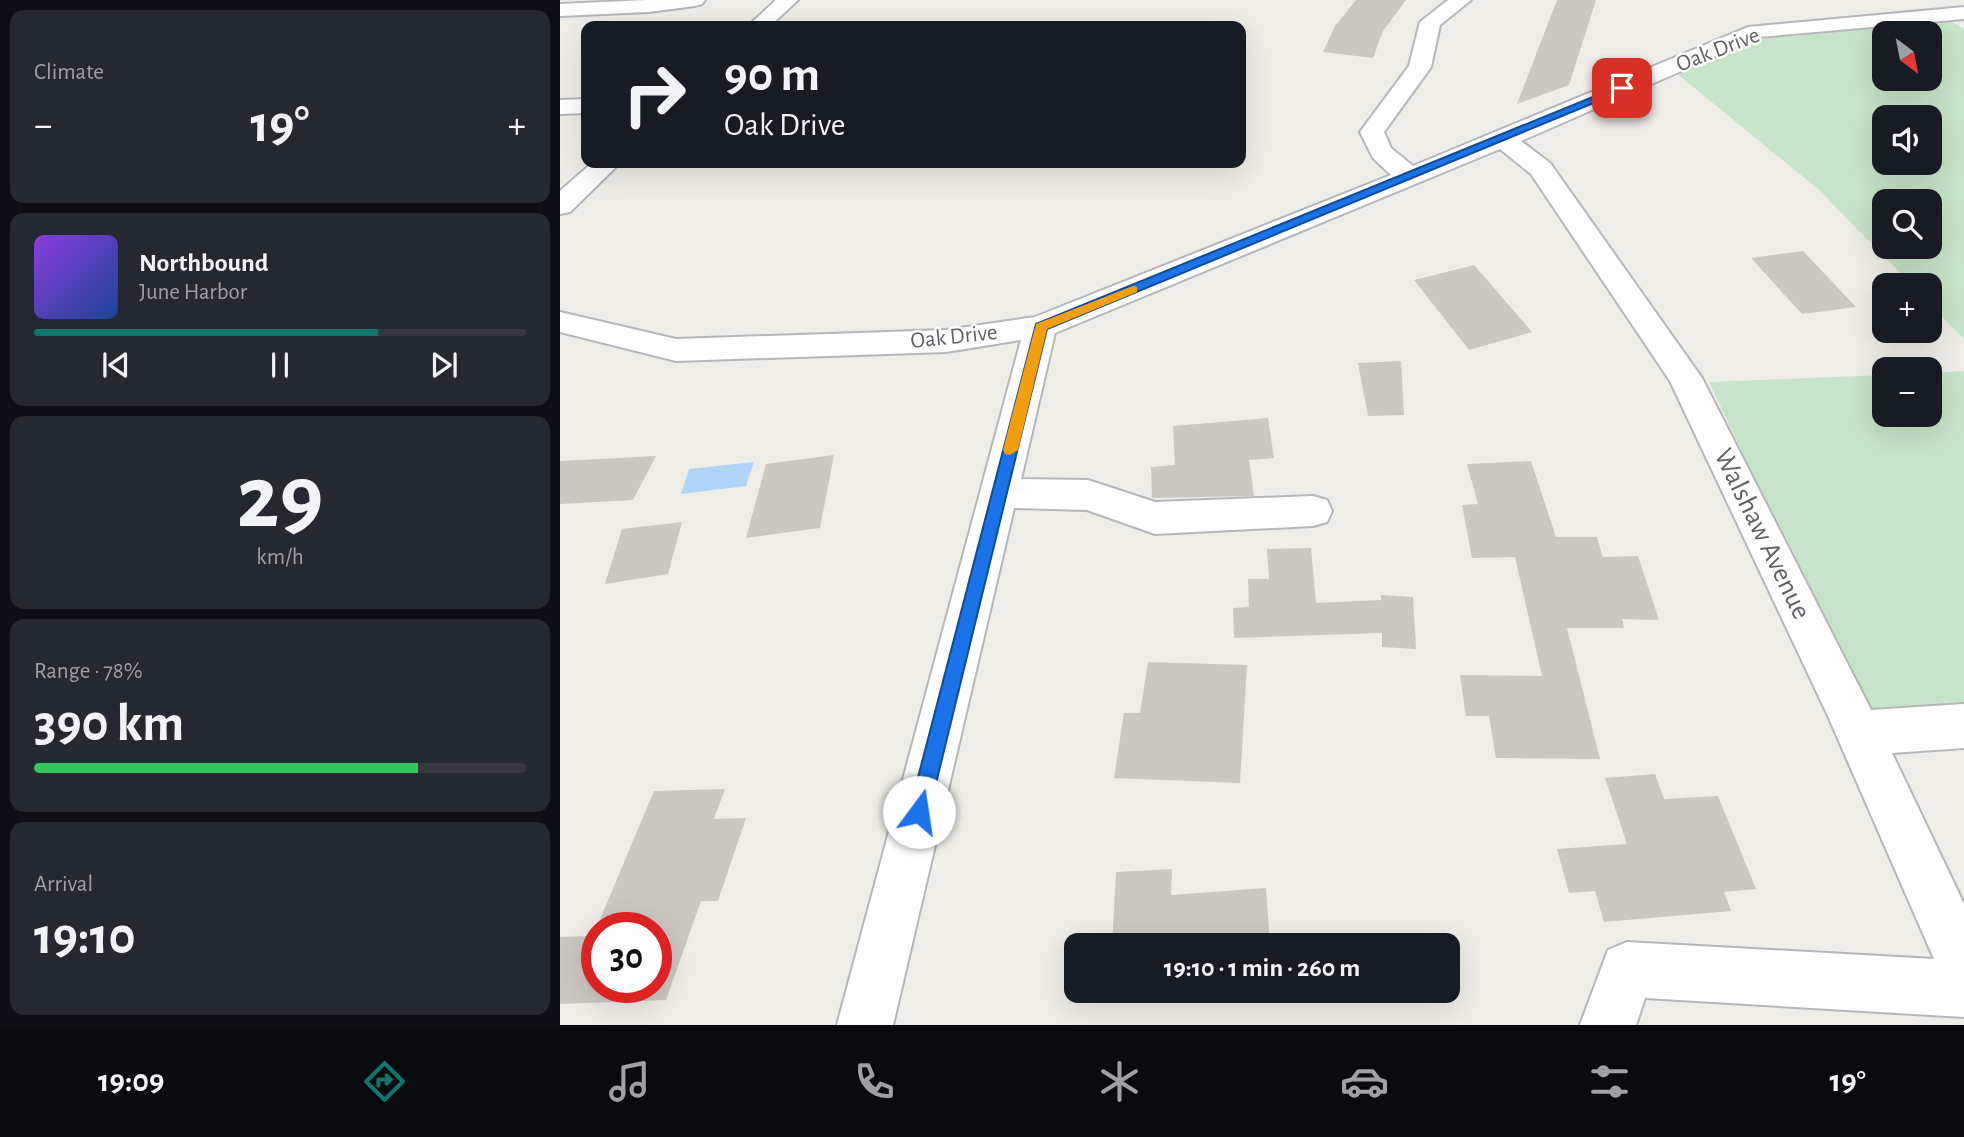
<!DOCTYPE html>
<html lang="en">
<head>
<meta charset="utf-8">
<style>
  :root { --surface:#171b24; --page:#242831; --text:#f1f3f6; --muted:#9ea1a6; --line:#363941; --accent:#0f766e }
  body { margin:0; font-family:"Alegreya Sans",sans-serif; background:var(--page); color:var(--text); height:100vh; display:flex; flex-direction:column; font-size:26px; white-space:nowrap }
  * { box-sizing:border-box; margin:0 }
  p { font-size:23px; color:var(--muted) }
  .icon { flex:none; width:38px; height:38px; fill:none; stroke:currentColor; stroke-width:2; stroke-linecap:round; stroke-linejoin:round }
  .map { position:relative; flex:1; overflow:hidden }
  .sheet { display:flex; flex-direction:column; gap:10px; padding:10px; background:#0d0f14; width:560px }
  .sheet>* { flex:none }
  .hud { position:absolute; left:21px; top:21px; width:665px; height:147px; border-radius:14px; box-shadow:0 7px 28px #0002; background:#171b24; color:var(--text); overflow:hidden }
  .needle { width:46px; rotate:148deg }
  .tools { position:absolute; left:1312px; top:21px; display:grid; gap:14px }
  .tools a { display:grid; place-items:center; width:70px; height:70px; border-radius:14px; background:var(--surface); box-shadow:0 7px 28px #0002; font-size:35px }
  .speed { position:absolute; left:21px; top:912px; display:flex; gap:14px; font-size:35px; font-weight:700; text-align:center }
  .speed>* { display:grid; place-content:center; width:91px; height:91px; border-radius:50%; background:var(--surface); box-shadow:0 7px 28px #0002; line-height:1 }
  .speed .limit { border:10px solid #d22; background:#fff; color:#111 }
  .pin { position:absolute; display:grid; place-items:center; width:60px; height:60px; color:#fff; margin:-30px; border-radius:14px; box-shadow:0 4px 10px #0006 }
  .me { position:absolute; width:77px; margin:-38px; rotate:14deg; stroke-linejoin:round; filter:drop-shadow(0 0 5px #0008) }
  .turn { display:flex; align-items:center; gap:24px; height:147px; padding:0 28px; font-size:32px }
  .turn .icon { width:91px; height:91px; stroke-width:2.5 }
  .turn b { display:block; font-size:49px; line-height:60px }
  .big { font-size:52px; font-weight:700; line-height:1.1 }
  .sheet .tile { flex:1; display:flex; flex-direction:column; justify-content:center; gap:10px; min-width:0; padding:0 24px; border-radius:14px; background:var(--page) }
  .sheet .dial { align-items:center; gap:0 }
  .dial b { font-size:91px; line-height:1 }
  .song { display:flex; align-items:center; gap:21px }
  .cover { width:84px; height:84px; border-radius:10px; background:linear-gradient(135deg,hsl(270 70% 55%),hsl(220 70% 35%)) }
  .played { height:7px; border-radius:4px; background:linear-gradient(90deg,var(--accent) 70%,var(--line) 70%) }
  .keys { display:flex; justify-content:space-around; direction:ltr }
  .heat { display:flex; justify-content:space-between; align-items:center; font-size:38px; direction:ltr }
  .charge { height:10px; border-radius:5px; background:linear-gradient(90deg,#34c759 78%,var(--line) 0) }
  .trip { position:absolute; left:504px; top:933px; width:396px; height:70px; border-radius:14px; background:var(--surface); box-shadow:0 7px 28px #0002; font-weight:700; line-height:70px; text-align:center }
  .dock { display:flex; height:112px; justify-content:space-around; align-items:center; background:#090b0e; color:var(--muted) }
  .dock .icon { width:49px; height:49px }
  .dock .on { color:var(--accent) }
  .dock b { font-size:32px; color:var(--text) }
  main { display:flex; flex:1; min-height:0 }
  .map>svg:first-child { display:block }
</style>
</head>
<body>
<main>
<section class="sheet">
<div class="tile"><p>Climate</p>
<div class="heat"><a>−</a><b class="big">19°</b><a>+</a></div>
</div>
<div class="tile">
<div class="song"><i class="cover"></i><div><b>Northbound</b><p>June Harbor</p></div></div>
<div class="played"></div>
<div class="keys"><svg class="icon" aria-label="previous" viewBox="0 0 24 24"><path d="M18 5L8 12l10 7zM5 5v14"/></svg><svg class="icon" aria-label="pause" viewBox="0 0 24 24"><path d="M8 5v14M16 5v14"/></svg><svg class="icon" aria-label="next" viewBox="0 0 24 24"><path d="M6 5l10 7-10 7zM19 5v14"/></svg></div>
</div>
<div class="tile dial"><b>29</b><p>km/h</p></div>
<div class="tile"><p>Range · 78%</p><b class="big">390 km</b><div class="charge"></div></div>
<div class="tile"><p>Arrival</p><b class="big">19:10</b></div>
</section>
<div class="map">
<svg width="1404" height="1025" viewBox="0 0 1404 1025">
  <rect width="100%" height="100%" fill="#efede7"/>
  <!-- green -->
  <path fill="#c6e4c7" fill-rule="evenodd" d="M1380,15L1404,29V339L1370,305V285H1352L1258,189L1110,68L1195,31ZM1325,33H1370V79H1325ZM1325,117H1370V163H1325ZM1325,201H1370V247H1325Z
    M1404,371V740L1315,736L1149,382L1325,375V415H1370V373Z"/>
  <!-- water -->
  <path fill="#aed5f7" d="M194,462L186,486L121,494L129,469Z"/>
  <!-- building -->
  <path fill="#cbc8c3" fill-rule="evenodd" d="M796,0H846L823,31L813,58L763,52L775,26Z
    M997,0H1036L1009,85L957,104Z
    M1243,251L1296,307L1242,314L1191,258Z
    M914,265L972,332L909,350L854,280Z
    M841,361L844,415L808,416L798,363Z
    M708,418L714,458L689,460L694,496L592,498L591,467L615,465L613,426Z
    M274,455L260,528L186,538L206,464Z
    M96,456L73,500L0,504V461Z
    M971,461L996,537H1037L1043,557L1078,556L1099,620L1062,619L1064,628H1007L1040,759L936,758L929,716H906L900,675L982,676L955,557L912,558L902,505L918,504L907,464Z
    M122,522L108,574L45,584L62,529Z
    M751,548L756,603L821,600V595L853,597L856,649L822,647V633L674,638L673,608L689,607L688,579H709L707,549Z
    M588,662L687,665L680,783L554,778L564,713H580Z
    M1095,774L1104,799L1158,796L1196,889L1164,892L1171,911L1044,922L1035,891L1009,893L997,849L1067,844L1045,778Z
    M165,789L154,819L186,818L158,901H141L106,1000L0,1004V937L33,936L94,791ZM37,928H96V987H37Z
    M612,869L611,895L706,888L710,945H552L556,872Z"/>
  <g fill="none" stroke-linecap="round" stroke-linejoin="round">
    <defs>
      <path id="minor" d="M87,0H145L142,4L135,6L89,12L0,16V4Z
        M216,0H238L210,26H188Z
        M888,0H911L880,25L871,67L824,132L831,148L853,166L1188,27L1404,7V19L1199,37L961,141L990,163L1142,378L1311,710L1404,704V748L1332,753L1404,904V1017L1085,998L1076,1025H1020L1048,950L1067,942L1374,959L1268,716L1110,381L971,174L940,149L495,333L461,479L528,480L595,502L753,496L767,500L772,511L767,522L753,526L595,534L527,510L454,508L333,1025H277L461,340L386,352L116,361L0,332V312L116,339L386,330L475,317L831,175L813,158L800,132L849,66L860,22Z
        M26,99V113L0,114V100Z
        M32,163H60L10,212L0,214V191Z"/>
    </defs>
    <!-- minor casing -->
    <use href="#minor" stroke="#b4b6ba" stroke-width="4"/>
    <!-- minor -->
    <use href="#minor" fill="#fff" fill-rule="evenodd"/>
  </g>
  <!-- route -->
  <path fill="#1a73e8" stroke="#114b97" stroke-width="2" d="M1062,85L1065,86V90L487,329L369,812L366,819L359,822L352,819L349,812L476,324Z"/>
  <!-- slow -->
  <path fill="#f59e0b" d="M573,286L577,287V292L487,329L458,450L450,455L445,454L443,450L476,324Z"/>
  <g text-anchor="middle" dominant-baseline="central" stroke-width="5" stroke-linejoin="round" paint-order="stroke">
    <!-- far-street labels -->
    <g font-size="23" fill="#5e6165" stroke="#fff">
      <text transform="translate(1158 50) rotate(-21)">Oak Drive</text>
      <text transform="translate(394 337) rotate(-6)">Oak Drive</text>
    </g>
    <!-- street labels -->
    <g font-size="28" fill="#5e6165" stroke="#fff">
      <text transform="translate(1202 534) rotate(64)">Walshaw Avenue</text>
    </g>
  </g>
</svg>
<div class="tools">
<a><svg class="needle" viewBox="-14 -14 28 28"><path d="M0-13l5 13h-10z" fill="#e53935"/><path d="M0 13l5-13h-10z" fill="#9ea1a6"/></svg></a>
<a><svg class="icon" aria-label="sound" viewBox="0 0 24 24"><path d="M4 9h4l5-4v14l-5-4H4zM17 9q2 3 0 6"/></svg></a>
<a><svg class="icon" aria-label="search" viewBox="0 0 24 24"><circle cx="10" cy="10" r="6"/><path d="M15 15l6 6"/></svg></a>
<a>+</a>
<a>−</a>
</div>
<div class="speed"><div class="limit">30</div></div>
<div class="pin" style="left:1062px;top:88px;background:#d93025"><svg class="icon" aria-label="arrive" viewBox="0 0 24 24"><path d="M6 21V4h12l-3 4 3 4H6"/></svg></div>
<svg class="me" style="left:359px;top:812px" viewBox="-20 -20 40 40"><circle r="19" fill="#fff"/><path d="M0-13L10 11 0 6-10 11z" fill="#1a73e8"/></svg>
<div class="trip">19:10 · 1 min · 260 m</div>
<div class="hud">
<div class="turn"><svg class="icon" aria-label="right" viewBox="0 0 24 24"><path d="M7 20v-9h11M14 6l5 5-5 5"/></svg><div><b>90 m</b>Oak Drive</div></div>
</div>
</div>
</main>
<nav class="dock">
<b>19:09</b>
<svg class="icon on" aria-label="directions" viewBox="0 0 24 24"><path d="M12 3l9 9-9 9-9-9zM9 14v-3h6M13 9l2 2-2 2"/></svg>
<svg class="icon" aria-label="music" viewBox="0 0 24 24"><path d="M9 18V5l10-2v13"/><circle cx="6" cy="18" r="3"/><circle cx="16" cy="16" r="3"/></svg>
<svg class="icon" aria-label="phone" viewBox="0 0 24 24"><path d="M5 4h4l2 5-3 2q2 4 5 5l2-3 5 2v4C11 20 4 13 5 4z"/></svg>
<svg class="icon" aria-label="climate" viewBox="0 0 24 24"><path d="M12 3v18M4 7l16 10M4 17L20 7"/></svg>
<svg class="icon" aria-label="car" viewBox="0 0 24 24"><path d="M5 17H2v-5l4-1 3-4h7l3 4 3 1v5h-3M9 17h6M6 11h13"/><circle cx="7" cy="17" r="2"/><circle cx="17" cy="17" r="2"/></svg>
<svg class="icon" aria-label="filters" viewBox="0 0 24 24"><path d="M4 7h16M4 17h16"/><circle cx="9" cy="7" r="2"/><circle cx="15" cy="17" r="2"/></svg>
<b>19°</b>
</nav>
</body>
</html>
